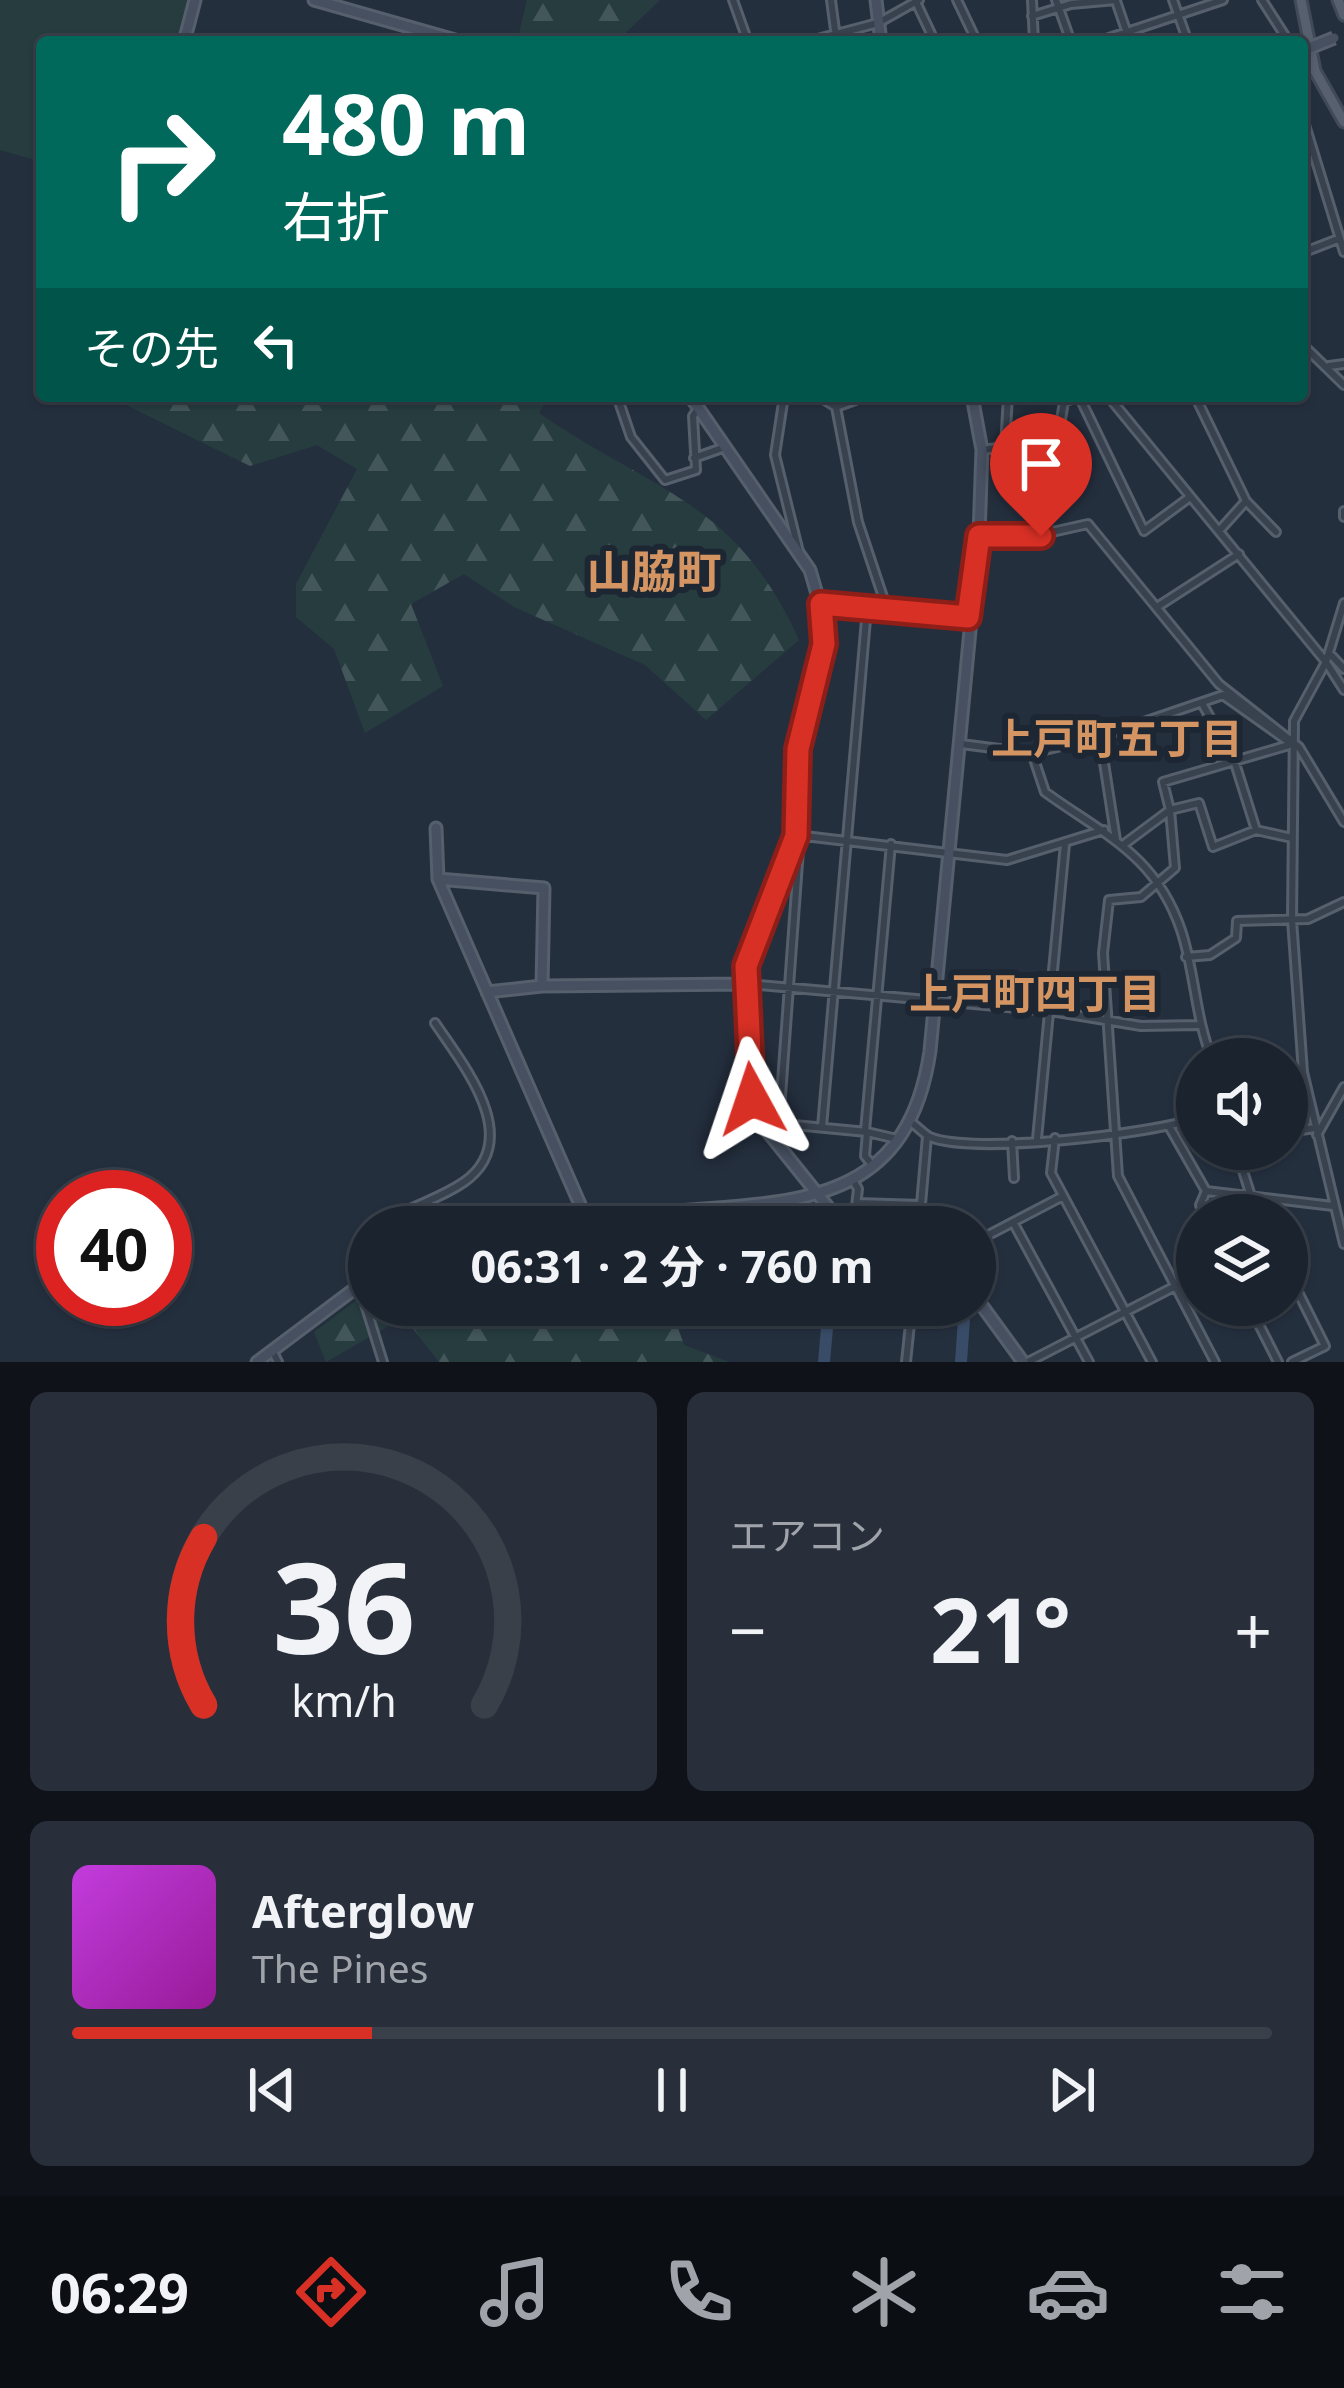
<!DOCTYPE html>
<html lang="ja">
<head>
<meta charset="utf-8">
<style>
  :root { --surface:#1b232e; --page:#282f3a; --text:#f1f3f6; --muted:#a0a4aa; --line:#39404a; --accent:#d93025 }
  body { margin:0; font-family:"Noto Sans","Noto Sans JP",sans-serif; background:var(--page); color:var(--text); height:100vh; display:flex; flex-direction:column; font-size:45px; white-space:nowrap }
  * { box-sizing:border-box; margin:0 }
  p { font-size:39px; color:var(--muted) }
  .icon { flex:none; width:66px; height:66px; fill:none; stroke:currentColor; stroke-width:2; stroke-linecap:round; stroke-linejoin:round }
  .map { position:relative; height:1362px; overflow:hidden }
  .panel { display:flex; flex-direction:column; gap:30px; padding:30px; background:#0f1319; flex:1 }
  .panel>* { flex:none }
  .top-card { position:absolute; left:36px; top:36px; width:1272px; height:366px; border-radius:12px; box-shadow:0 3px 9px #0004,0 0 0 3px var(--line); background:#00695c; color:#fff; overflow:hidden }
  .controls { position:absolute; left:1176px; top:1038px; display:grid; gap:24px }
  .controls a { display:grid; place-items:center; width:132px; height:132px; border-radius:50%; background:var(--surface); box-shadow:0 3px 9px #0004,0 0 0 3px var(--line); font-size:60px }
  .speed { position:absolute; left:36px; top:1170px; display:flex; gap:24px; font-size:60px; font-weight:700; text-align:center }
  .speed>* { display:grid; place-content:center; width:156px; height:156px; border-radius:50%; background:var(--surface); box-shadow:0 3px 9px #0004,0 0 0 3px var(--line); line-height:1 }
  .speed .limit { border:18px solid #d22; background:#fff; color:#111 }
  .pin { position:absolute; display:grid; place-items:center; width:102px; height:102px; color:#fff; margin:-123px -51px; border-radius:50% 50% 50% 0; rotate:-45deg; box-shadow:0 0 12px #0007 }
  .pin .icon { rotate:45deg }
  .me { position:absolute; width:132px; margin:-66px; rotate:355deg; stroke-linejoin:round; filter:drop-shadow(0 0 9px #0008) }
  .turn { display:flex; align-items:center; gap:42px; height:252px; padding:0 48px; font-size:54px }
  .turn .icon { width:156px; height:156px; stroke-width:2.5 }
  .turn b { display:block; font-size:84px; line-height:102px }
  .then { display:flex; align-items:center; height:114px; padding:0 48px; background:#0003; gap:24px; font-size:45px }
  .big { font-size:90px; font-weight:700; line-height:1.1 }
  .panel .widget { flex:1; display:flex; flex-direction:column; justify-content:center; gap:18px; min-width:0; padding:0 42px; border-radius:18px; background:var(--page) }
  .panel .dial { align-items:center; gap:0 }
  .dial svg { height:312px; overflow:visible; fill:none; stroke:var(--line); stroke-width:7; stroke-linecap:round; text-anchor:middle }
  .dial text { fill:var(--text); stroke:none }
  .song { display:flex; align-items:center; gap:36px }
  .cover { width:144px; height:144px; border-radius:18px; background:linear-gradient(135deg,hsl(290 70% 55%),hsl(300 70% 35%)) }
  .played { height:12px; border-radius:6px; background:linear-gradient(90deg,var(--accent) 25%,var(--line) 25%) }
  .keys { display:flex; justify-content:space-around; direction:ltr }
  .heat { display:flex; justify-content:space-between; align-items:center; font-size:66px; direction:ltr }
  .panel .tiles { flex:1; display:grid; gap:30px; grid-template-columns:1fr 1fr }
  .widget:last-child { grid-column:span 2 }
  .trip { position:absolute; left:348px; top:1206px; width:648px; height:120px; border-radius:60px; background:var(--surface); box-shadow:0 3px 9px #0004,0 0 0 3px var(--line); font-weight:700; line-height:120px; text-align:center }
  .menu { display:flex; height:192px; justify-content:space-around; align-items:center; background:#0b0e12; color:var(--muted) }
  .menu .icon { width:84px; height:84px }
  .menu .selected { color:var(--accent) }
  .menu b { font-size:54px; color:var(--text) }
  .map>svg:first-child { display:block }
</style>
</head>
<body>
<div class="map">
<svg width="1344" height="1362" viewBox="0 0 1344 1362">
  <defs>
    <pattern id="forest-firs" width="22" height="20" patternUnits="userSpaceOnUse" patternTransform="scale(3)"><rect width="22" height="20" fill="#263c3f"/><path d="M5 1l3.5 6h-7zM16 11l3.5 6h-7z" fill="#435659"/></pattern>
  </defs>
  <rect width="100%" height="100%" fill="#242f3e"/>
  <!-- forest -->
  <path fill="url(#forest-firs)" d="M527,0H660L616,42H517Z
    M108,396H549L539,413C653,492 736,500 799,640L706,720L645,665L514,607L464,574L411,604L443,686L365,733L334,649L296,617V584L357,469L317,445L250,466Z
    M369,1291V1305H670L684,1345L729,1362H439L404,1317L326,1362L314,1332Z"/>
  <!-- pitch -->
  <path fill="#263c3f" d="M0,0H188L176,42H42V162L0,150Z"/>
  <g fill="none" stroke-linecap="round" stroke-linejoin="round">
    <!-- river -->
    <path stroke="#394c67" stroke-width="12" d="M824,1362L829,1305
      M961,1362L965,1305"/>
    <defs>
      <path id="street" d="M733,0L748,42
        M831,0L835,30
        M957,0L977,42
        M1032,0L1034,42
        M1056,0L1071,42
        M1173,0L1188,42
        M1262,0L1289,42
        M1116,1L1130,42
        M916,2L935,42
        M1032,16L1071,4L1116,0
        M806,42L878,23L919,0
        M1097,42L1223,0
        M1302,115L1344,252
        M1302,253L1338,239
        M1302,344L1344,385
        M1329,366L1344,364
        M617,396L631,437L665,480L696,470L693,416L698,409
        M784,396L775,455L799,552
        M818,396L836,407L866,396
        M1079,396L1144,531L1190,497
        M1108,396L1326,662L1294,721L1292,920L1303,1072L1344,1244
        M1195,396L1246,501L1219,531
        M836,407L858,522L887,609
        M982,450L1005,447L1008,396
        M694,458L725,447
        M1246,501L1276,532
        M1344,511V517
        M979,536L1025,538L1088,524L1219,684L1299,747L1344,822
        M1041,536L1064,402L1079,396
        M1344,603L1326,662L1344,690
        M822,604L968,617
        M1157,607L1239,554
        M1329,653L1344,669
        M1203,705L1234,760L1256,830
        M1100,737L1116,840
        M961,744L1032,753L1100,737L1223,695L1289,742
        M1032,753L1045,792C1104,835 1155,854 1181,930C1195,972 1195,1017 1212,1059
        M796,835L1007,860L1104,830
        M1123,845L1170,810L1163,782L1289,745
        M1186,957L1210,955L1236,938L1237,921L1308,919L1344,902
        M748,984L1051,1011L1141,1026L1198,1025
        M909,1121C916,1125 925,1135 930,1137C973,1155 1151,1134 1197,1118
        M763,1122L867,1132L865,1156L873,1166
        M779,1123L800,836
        M822,1127L867,608
        M1170,1128L1206,1191L1200,1205L1204,1215
        M865,1131L891,844
        M867,1132L897,1139
        M1287,1132L1315,1128
        M1317,1135L1344,1087
        M1055,1138L1051,1173L1152,1362
        M1037,1139L1065,844
        M1012,1141L1014,1178
        M1236,1149L1251,1196L1248,1215
        M853,1180L858,1189L854,1223
        M1206,1191L1333,1206
        M857,1203L921,1205
        M1013,1222L1089,1362
        M380,1227C406,1206 437,1201 464,1182C525,1139 463,1065 435,1023
        M919,1227L927,1136
        M369,1238L355,1272L383,1362
        M975,1255L977,1241L1063,1196
        M1287,1270L1325,1346L1292,1362
        M1249,1305L1278,1362
        M272,1350L278,1362
        M906,1362L912,1305
        M1028,1362L1197,1275
        M1215,1362L1118,1176L1103,953L1109,900L1141,897L1175,868L1170,810L1199,803L1213,847L1256,830L1292,838"/>
      <path id="secondary" d="M314,0L462,42
        M876,0L881,42
        M184,42L195,0
        M690,396L810,570L824,618L822,654L798,749L796,835L750,949L744,998L751,1089L759,1121L844,1227
        M436,828L438,879L589,1225
        M438,879L544,888L542,986
        M487,992L542,986L744,984
        M584,1227C720,1185 901,1251 930,1051L979,536L982,450L972,396
        M975,1296L1023,1362
        M257,1362L369,1278"/>
      <path id="primary" d="M1301,0L1315,71L1344,122
        M1338,0L1344,15"/>
    </defs>
    <!-- street casing -->
    <use href="#street" stroke="#565f6c" stroke-width="12"/>
    <!-- secondary casing -->
    <use href="#secondary" stroke="#565f6c" stroke-width="15"/>
    <!-- primary casing -->
    <use href="#primary" stroke="#414a57" stroke-width="15"/>
    <!-- street -->
    <use href="#street" stroke="#38414e" stroke-width="6"/>
    <!-- secondary -->
    <use href="#secondary" stroke="#465061" stroke-width="9"/>
    <!-- primary -->
    <use href="#primary" stroke="#56606e" stroke-width="9"/>
    <defs>
      <path id="secondary-bridge" d="M1302,51L1334,38"/>
    </defs>
    <!-- secondary-bridge casing -->
    <use href="#secondary-bridge" stroke="#565f6c" stroke-width="15" stroke-linecap="butt"/>
    <!-- secondary-bridge -->
    <use href="#secondary-bridge" stroke="#465061" stroke-width="9"/>
  </g>
  <g fill="none" stroke-linecap="round" stroke-linejoin="round">
    <defs>
      <path id="route" d="M752,1099L746,966L796,836L798,749L824,644L821,604L968,617L979,536H1041"/>
    </defs>
    <!-- route casing -->
    <use href="#route" stroke="#8d1f18" stroke-width="30"/>
    <!-- route -->
    <use href="#route" stroke="#d93025" stroke-width="21"/>
  </g>
  <g text-anchor="middle" dominant-baseline="central" stroke-width="12" stroke-linejoin="round" paint-order="stroke">
    <!-- neighbourhood labels -->
    <g font-size="42" font-weight="bold" fill="#d59563" stroke="#1d2633">
      <text x="1117" y="737">上戸町五丁目</text>
      <text x="1035" y="992">上戸町四丁目</text>
    </g>
    <!-- quarter labels -->
    <g font-size="45" font-weight="bold" fill="#d59563" stroke="#1d2633">
      <text x="654" y="570">山脇町</text>
    </g>
  </g>
</svg>
<div class="controls">
<a><svg class="icon" aria-label="sound" viewBox="0 0 24 24"><path d="M4 9h4l5-4v14l-5-4H4zM17 9q2 3 0 6"/></svg></a>
<a><svg class="icon" aria-label="layers" viewBox="0 0 24 24"><path d="M12 4l9 5-9 5-9-5zM3 14l9 5 9-5"/></svg></a>
</div>
<div class="speed"><div class="limit">40</div></div>
<div class="pin" style="left:1041px;top:536px;background:#d93025"><svg class="icon" aria-label="arrive" viewBox="0 0 24 24"><path d="M6 21V4h12l-3 4 3 4H6"/></svg></div>
<svg class="me" style="left:752px;top:1099px" viewBox="-20 -20 40 40"><path d="M0-17L14 15 0 8-14 15z" fill="#d93025" stroke="#fff" stroke-width="4"/></svg>
<div class="trip">06:31 · 2 分 · 760 m</div>
<div class="top-card">
<div class="turn"><svg class="icon" aria-label="right" viewBox="0 0 24 24"><path d="M7 20v-9h11M14 6l5 5-5 5"/></svg><div><b>480 m</b>右折</div></div>
<div class="then">その先<svg class="icon" aria-label="left" viewBox="0 0 24 24"><path d="M17 20v-9H6M10 6l-5 5 5 5"/></svg></div>
</div>
</div>
<section class="panel">
<div class="tiles">
<div class="widget dial"><svg viewBox="0 0 100 80">
<path d="M14 69A42 42 0 1 1 86 69"/>
<path d="M14 69A42 42 0 0 1 14 26" stroke="#d93025"/>
<text x="50" y="56" font-size="32" font-weight="700">36</text>
<text x="50" y="72" font-size="11">km/h</text>
</svg></div>
<div class="widget"><p>エアコン</p>
<div class="heat"><a>−</a><b class="big">21°</b><a>+</a></div>
</div>
<div class="widget">
<div class="song"><i class="cover"></i><div><b>Afterglow</b><p>The Pines</p></div></div>
<div class="played"></div>
<div class="keys"><svg class="icon" aria-label="previous" viewBox="0 0 24 24"><path d="M18 5L8 12l10 7zM5 5v14"/></svg><svg class="icon" aria-label="pause" viewBox="0 0 24 24"><path d="M8 5v14M16 5v14"/></svg><svg class="icon" aria-label="next" viewBox="0 0 24 24"><path d="M6 5l10 7-10 7zM19 5v14"/></svg></div>
</div>
</div>
</section>
<nav class="menu">
<b>06:29</b>
<svg class="icon selected" aria-label="directions" viewBox="0 0 24 24"><path d="M12 3l9 9-9 9-9-9zM9 14v-3h6M13 9l2 2-2 2"/></svg>
<svg class="icon" aria-label="music" viewBox="0 0 24 24"><path d="M9 18V5l10-2v13"/><circle cx="6" cy="18" r="3"/><circle cx="16" cy="16" r="3"/></svg>
<svg class="icon" aria-label="phone" viewBox="0 0 24 24"><path d="M5 4h4l2 5-3 2q2 4 5 5l2-3 5 2v4C11 20 4 13 5 4z"/></svg>
<svg class="icon" aria-label="climate" viewBox="0 0 24 24"><path d="M12 3v18M4 7l16 10M4 17L20 7"/></svg>
<svg class="icon" aria-label="car" viewBox="0 0 24 24"><path d="M5 17H2v-5l4-1 3-4h7l3 4 3 1v5h-3M9 17h6M6 11h13"/><circle cx="7" cy="17" r="2"/><circle cx="17" cy="17" r="2"/></svg>
<svg class="icon" aria-label="filters" viewBox="0 0 24 24"><path d="M4 7h16M4 17h16"/><circle cx="9" cy="7" r="2"/><circle cx="15" cy="17" r="2"/></svg>
</nav>
</body>
</html>
